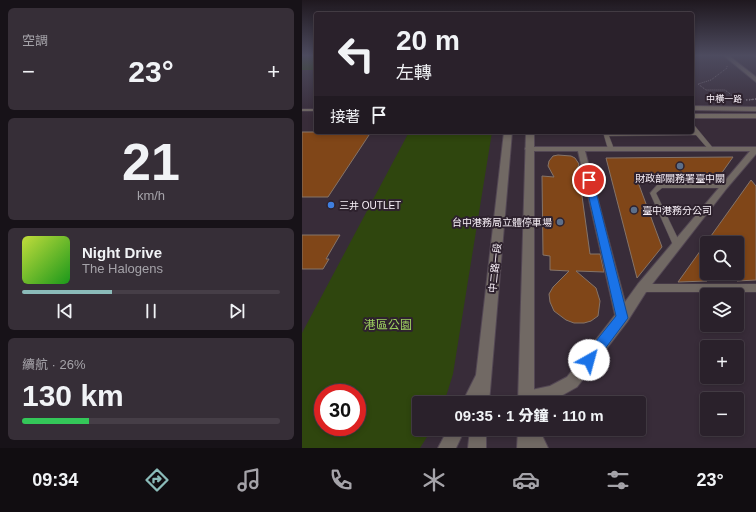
<!DOCTYPE html>
<html lang="zh-TW">
<head>
<meta charset="utf-8">
<style>
  :root { --surface:#2a212b; --page:#362e37; --text:#f1f3f6; --muted:#a5a3a9; --line:#463e47; --accent:#8bbbb9 }
  body { margin:0; font-family:Arial,"Noto Sans TC",sans-serif; background:var(--page); color:var(--text); height:100vh; display:flex; flex-direction:column; font-size:15px; white-space:nowrap }
  * { box-sizing:border-box; margin:0 }
  p { font-size:13px; color:var(--muted) }
  .icon { flex:none; width:22px; height:22px; fill:none; stroke:currentColor; stroke-width:2; stroke-linecap:round; stroke-linejoin:round }
  .map { position:relative; flex:1; overflow:hidden }
  .drawer { display:flex; flex-direction:column; gap:8px; padding:8px; background:#171218; width:302px }
  .drawer>* { flex:none }
  .hud { position:absolute; left:12px; top:12px; width:380px; height:122px; border-radius:4px; box-shadow:0 2px 6px #0003,0 0 0 1px var(--line); background:#2a212b; color:var(--text); overflow:hidden }
  .controls { position:absolute; left:398px; top:236px; display:grid; gap:8px }
  .controls a { display:grid; place-items:center; width:44px; height:44px; border-radius:4px; background:var(--surface); box-shadow:0 2px 6px #0003,0 0 0 1px var(--line); font-size:20px }
  .speed { position:absolute; left:12px; top:384px; display:flex; gap:8px; font-size:20px; font-weight:700; text-align:center }
  .speed>* { display:grid; place-content:center; width:52px; height:52px; border-radius:50%; background:var(--surface); box-shadow:0 2px 6px #0003,0 0 0 1px var(--line); line-height:1 }
  .speed .limit { border:6px solid #d22; background:#fff; color:#111 }
  .pin { position:absolute; display:grid; place-items:center; width:34px; height:34px; color:#fff; margin:-17px; border:2px solid #fff; border-radius:50%; box-shadow:0 1px 4px #0007 }
  .me { position:absolute; width:44px; margin:-22px; rotate:38deg; stroke-linejoin:round; filter:drop-shadow(0 0 3px #0008) }
  .turn { display:flex; align-items:center; gap:14px; height:84px; padding:0 16px; font-size:18px }
  .turn .icon { width:52px; height:52px; stroke-width:2.5 }
  .turn b { display:block; font-size:28px; line-height:34px }
  .then { display:flex; align-items:center; height:38px; padding:0 16px; background:#0003; gap:8px; font-size:15px }
  .big { font-size:30px; font-weight:800; line-height:1.1 }
  .drawer .widget { flex:1; display:flex; flex-direction:column; justify-content:center; gap:6px; min-width:0; padding:0 14px; border-radius:6px; background:var(--page) }
  .drawer .dial { align-items:center; gap:0 }
  .dial b { font-size:52px; line-height:1 }
  .song { display:flex; align-items:center; gap:12px }
  .cover { width:48px; height:48px; border-radius:6px; background:linear-gradient(135deg,hsl(70 70% 55%),hsl(120 70% 35%)) }
  .played { height:4px; border-radius:2px; background:linear-gradient(90deg,var(--accent) 35%,var(--line) 35%) }
  .keys { display:flex; justify-content:space-around; direction:ltr }
  .heat { display:flex; justify-content:space-between; align-items:center; font-size:22px; direction:ltr }
  .charge { height:6px; border-radius:3px; background:linear-gradient(90deg,#34c759 26%,var(--line) 0) }
  .trip { position:absolute; left:110px; top:396px; width:234px; height:40px; border-radius:4px; background:var(--surface); box-shadow:0 2px 6px #0003,0 0 0 1px var(--line); font-weight:800; line-height:40px; text-align:center }
  .tab-bar { display:flex; height:64px; justify-content:space-around; align-items:center; background:#110d11; color:var(--muted) }
  .tab-bar .icon { width:28px; height:28px }
  .tab-bar .on { color:var(--accent) }
  .tab-bar b { font-size:18px; color:var(--text) }
  main { display:flex; flex:1; min-height:0 }
  .map>svg:first-child { display:block }
</style>
</head>
<body>
<main>
<section class="drawer">
<div class="widget"><p>空調</p>
<div class="heat"><a>−</a><b class="big">23°</b><a>+</a></div>
</div>
<div class="widget dial"><b>21</b><p>km/h</p></div>
<div class="widget">
<div class="song"><i class="cover"></i><div><b>Night Drive</b><p>The Halogens</p></div></div>
<div class="played"></div>
<div class="keys"><svg class="icon" aria-label="previous" viewBox="0 0 24 24"><path d="M18 5L8 12l10 7zM5 5v14"/></svg><svg class="icon" aria-label="pause" viewBox="0 0 24 24"><path d="M8 5v14M16 5v14"/></svg><svg class="icon" aria-label="next" viewBox="0 0 24 24"><path d="M6 5l10 7-10 7zM19 5v14"/></svg></div>
</div>
<div class="widget"><p>續航 · 26%</p><b class="big">130 km</b><div class="charge"></div></div>
</section>
<div class="map">
<svg width="454" height="448" viewBox="0 0 454 448">
  <rect width="100%" height="100%" fill="#382c39"/>
  <!-- green -->
  <path fill="#2f460e" fill-rule="evenodd" d="M0,55H14V70H0Z
    M107,132H190L151,374L142,403H117V429H130L118,448H0V333ZM21,393H55V427H21Z"/>
  <!-- building -->
  <path fill="#804618" stroke="#857469" d="M0,132H69L26,197H0Z
    M256,155L269,156L273,158L277,164L276,167L288,254H298L302,272L274,271L294,288L298,301L296,316L289,321L282,323H272L264,320L252,311L248,302L247,294L251,287L267,271L248,270V256L241,255L240,176L252,177L246,166L247,161L251,156Z
    M431,157L419,174H333L360,247L335,278L304,158Z
    M449,180L454,186V280L435,281V243H405V281L376,282Z
    M0,235H38L24,259H27L21,269H0Z"/>
  <g fill="none" stroke-linecap="round" stroke-linejoin="round">
    <defs>
      <path id="service" d="M0,109H14V111H0Z
        M390,125H392L411,148V150H407L394,135L307,136L312,149L309,151L306,149L301,132H305L306,133L390,132H392L390,129Z
        M356,184H422L425,186L422,188H360L354,193L379,245L378,247L375,248L372,247L371,245L348,193Z
        M340,284H454V292H340L337,291L336,288L337,285Z"/>
      <path id="minor" d="M421,55H426L454,77V82Z
        M390,106L454,107V111L390,110Z
        M390,114H454V118H390Z
        M224,147H454V154L425,188L344,292L325,322L275,387L250,401L236,403L220,402L217,397L220,392L248,386L265,377L313,315L276,151H227L223,149ZM283,151H448L336,284L323,302Z"/>
      <path id="tertiary" d="M202,132H210L187,403H160L174,375Z
        M224,132H232V403H216Z
        M146,429H163L154,448H136Z
        M168,429H184V448H166Z
        M216,429H237L246,448H215Z"/>
      <path id="primary" d="M451,55H454V57Z"/>
    </defs>
    <!-- service casing -->
    <use href="#service" stroke="#534754" stroke-width="1"/>
    <!-- minor casing -->
    <use href="#minor" stroke="#534754" stroke-width="2"/>
    <!-- tertiary casing -->
    <use href="#tertiary" stroke="#534754" stroke-width="2"/>
    <!-- primary casing -->
    <use href="#primary" stroke="#534754" stroke-width="2"/>
    <!-- path-far1 -->
    <path stroke="#7c727d" stroke-width="1" stroke-dasharray="1 1" stroke-linecap="butt" d="M425,66V68L409,80L396,84L404,90H423L436,100
      M447,100L454,99"/>
    <!-- path -->
    <path stroke="#7c727d" stroke-width="1.5" stroke-dasharray="1.5 1.5" stroke-linecap="butt" d="M434,99L436,100
      M444,100L454,99"/>
    <!-- service -->
    <use href="#service" fill="#716964" fill-rule="evenodd"/>
    <!-- minor -->
    <use href="#minor" fill="#716964" fill-rule="evenodd"/>
    <!-- tertiary -->
    <use href="#tertiary" fill="#716964" fill-rule="evenodd"/>
    <!-- primary -->
    <use href="#primary" fill="#b09f96" fill-rule="evenodd"/>
  </g>
  <!-- sky -->
  <linearGradient id="sky" x2="0" y2="1"><stop stop-color="#1f181f"/><stop offset="0.47" stop-color="#4d4b5f"/><stop offset="1" stop-color="#4d4b5f" stop-opacity="0"/></linearGradient>
  <rect width="454" height="118" fill="url(#sky)"/>
  <!-- route -->
  <path fill="#1a73e8" stroke="#114b97" d="M287,177L291,180L326,318L291,365L287,367L282,365L280,360L282,356L314,316L283,180Z"/>
  <!-- markers -->
  <g fill="#5c6f8a" stroke="#2e222e" stroke-width="1.5">
    <circle cx="378" cy="166" r="4"/>
    <circle cx="332" cy="210" r="4"/>
    <circle cx="258" cy="222" r="4"/>
  </g>
  <circle fill="#3f7fe0" stroke="#2e222e" stroke-width="1.5" cx="29" cy="205" r="4"/>
  <g text-anchor="middle" dominant-baseline="central" stroke-width="4" stroke-linejoin="round" paint-order="stroke">
    <!-- far-street labels -->
    <g font-size="9" fill="#f8f0f8" stroke="#2e222e">
      <text x="422" y="99">中橫一路</text>
    </g>
    <!-- poi labels -->
    <g font-size="10" fill="#f8f0f8" stroke="#2e222e" text-anchor="start">
      <text x="378" y="178" text-anchor="middle">財政部關務署臺中關</text>
      <text x="37" y="205">三井 OUTLET</text>
      <text x="340" y="210">臺中港務分公司</text>
      <text x="250" y="222" text-anchor="end">台中港務局立體停車場</text>
    </g>
    <!-- street labels -->
    <g font-size="10" fill="#f8f0f8" stroke="#2e222e">
      <text transform="translate(193 268) rotate(-84)">中二路一段</text>
    </g>
    <!-- near-park labels -->
    <g font-size="12" fill="#9ed160" stroke="#2e222e">
      <text x="86" y="325">港區公園</text>
    </g>
  </g>
</svg>
<div class="controls">
<a><svg class="icon" aria-label="search" viewBox="0 0 24 24"><circle cx="10" cy="10" r="6"/><path d="M15 15l6 6"/></svg></a>
<a><svg class="icon" aria-label="layers" viewBox="0 0 24 24"><path d="M12 4l9 5-9 5-9-5zM3 14l9 5 9-5"/></svg></a>
<a>+</a>
<a>−</a>
</div>
<div class="speed"><div class="limit">30</div></div>
<div class="pin" style="left:287px;top:180px;background:#d93025"><svg class="icon" aria-label="arrive" viewBox="0 0 24 24"><path d="M6 21V4h12l-3 4 3 4H6"/></svg></div>
<svg class="me" style="left:287px;top:360px" viewBox="-20 -20 40 40"><circle r="19" fill="#fff"/><path d="M0-13L10 11 0 6-10 11z" fill="#1a73e8"/></svg>
<div class="trip">09:35 · 1 分鐘 · 110 m</div>
<div class="hud">
<div class="turn"><svg class="icon" aria-label="left" viewBox="0 0 24 24"><path d="M17 20v-9H6M10 6l-5 5 5 5"/></svg><div><b>20 m</b>左轉</div></div>
<div class="then">接著<svg class="icon" aria-label="arrive" viewBox="0 0 24 24"><path d="M6 21V4h12l-3 4 3 4H6"/></svg></div>
</div>
</div>
</main>
<nav class="tab-bar">
<b>09:34</b>
<svg class="icon on" aria-label="directions" viewBox="0 0 24 24"><path d="M12 3l9 9-9 9-9-9zM9 14v-3h6M13 9l2 2-2 2"/></svg>
<svg class="icon" aria-label="music" viewBox="0 0 24 24"><path d="M9 18V5l10-2v13"/><circle cx="6" cy="18" r="3"/><circle cx="16" cy="16" r="3"/></svg>
<svg class="icon" aria-label="phone" viewBox="0 0 24 24"><path d="M5 4h4l2 5-3 2q2 4 5 5l2-3 5 2v4C11 20 4 13 5 4z"/></svg>
<svg class="icon" aria-label="climate" viewBox="0 0 24 24"><path d="M12 3v18M4 7l16 10M4 17L20 7"/></svg>
<svg class="icon" aria-label="car" viewBox="0 0 24 24"><path d="M5 17H2v-5l4-1 3-4h7l3 4 3 1v5h-3M9 17h6M6 11h13"/><circle cx="7" cy="17" r="2"/><circle cx="17" cy="17" r="2"/></svg>
<svg class="icon" aria-label="filters" viewBox="0 0 24 24"><path d="M4 7h16M4 17h16"/><circle cx="9" cy="7" r="2"/><circle cx="15" cy="17" r="2"/></svg>
<b>23°</b>
</nav>
</body>
</html>
